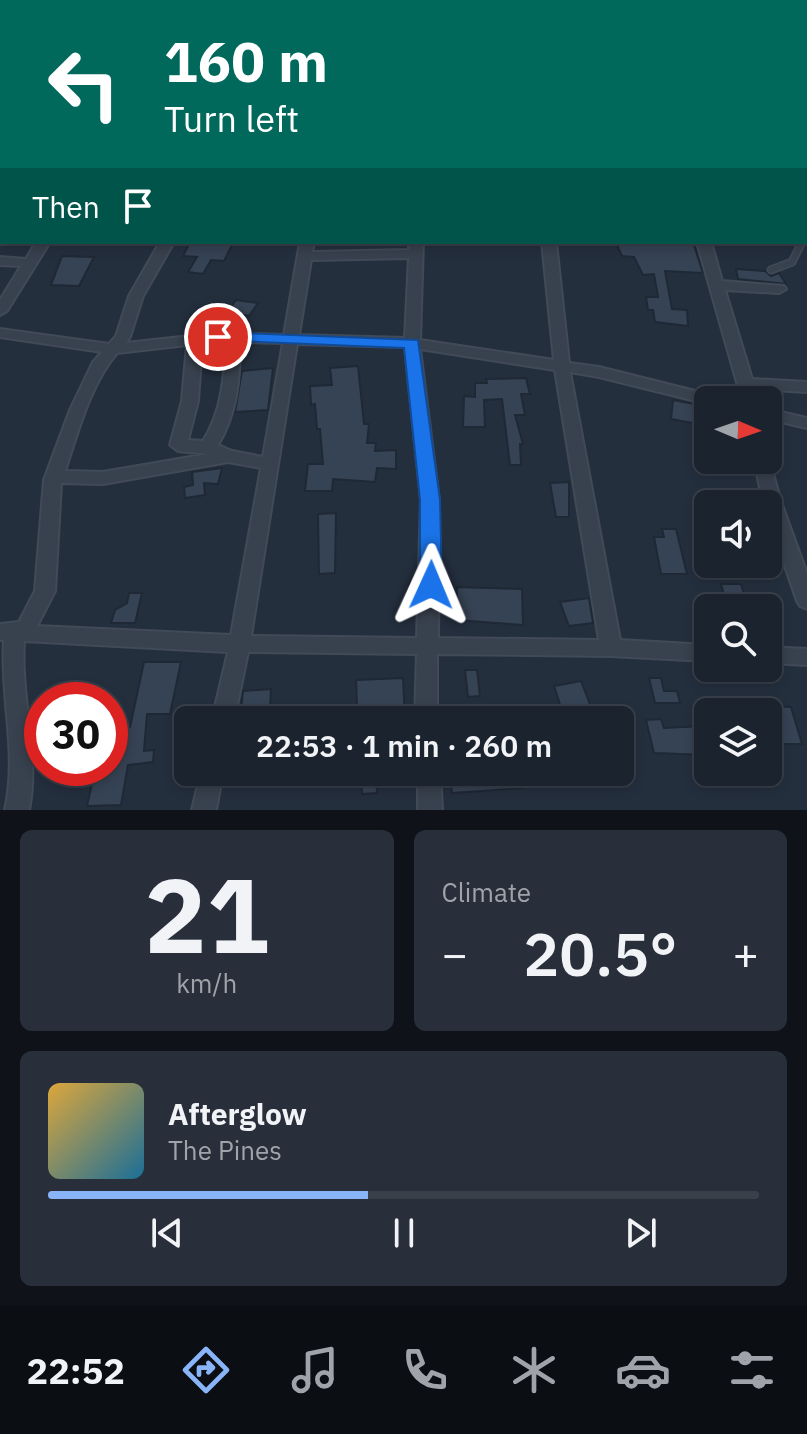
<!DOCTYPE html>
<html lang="en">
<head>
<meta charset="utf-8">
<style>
  :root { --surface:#1b232e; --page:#282f3a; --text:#f1f3f6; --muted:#a0a4aa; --line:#39404a; --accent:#8ab4f8 }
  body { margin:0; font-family:"IBM Plex Sans",sans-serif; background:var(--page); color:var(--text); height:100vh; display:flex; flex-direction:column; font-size:30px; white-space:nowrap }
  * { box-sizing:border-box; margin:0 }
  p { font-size:26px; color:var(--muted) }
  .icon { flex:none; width:44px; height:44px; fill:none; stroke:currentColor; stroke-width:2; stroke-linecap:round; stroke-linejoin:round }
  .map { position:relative; height:810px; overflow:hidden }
  .sheet { display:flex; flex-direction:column; gap:20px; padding:20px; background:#0f1319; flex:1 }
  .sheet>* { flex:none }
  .top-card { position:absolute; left:0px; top:0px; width:808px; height:244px; box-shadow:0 4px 12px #0003,0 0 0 2px var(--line); background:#00695c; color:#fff; overflow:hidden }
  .needle { width:52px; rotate:92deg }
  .tools { position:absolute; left:694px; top:386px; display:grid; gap:16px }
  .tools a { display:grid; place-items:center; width:88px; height:88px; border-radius:12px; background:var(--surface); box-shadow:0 4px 12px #0003,0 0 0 2px var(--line); font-size:40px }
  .speed { position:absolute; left:24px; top:682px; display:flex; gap:16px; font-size:40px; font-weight:700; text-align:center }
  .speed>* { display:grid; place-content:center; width:104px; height:104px; border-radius:50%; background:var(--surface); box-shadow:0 4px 12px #0003,0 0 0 2px var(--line); line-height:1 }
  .speed .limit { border:12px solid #d22; background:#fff; color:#111 }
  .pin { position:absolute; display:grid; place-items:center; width:68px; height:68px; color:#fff; margin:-34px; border:4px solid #fff; border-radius:50%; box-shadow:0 2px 8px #0007 }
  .me { position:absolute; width:88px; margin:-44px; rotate:1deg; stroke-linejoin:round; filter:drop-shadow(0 0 6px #0008) }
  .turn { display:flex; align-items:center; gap:28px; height:168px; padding:0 32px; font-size:36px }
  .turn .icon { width:104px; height:104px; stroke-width:2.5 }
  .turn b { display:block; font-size:56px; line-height:68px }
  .then { display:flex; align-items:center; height:76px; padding:0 32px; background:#0003; gap:16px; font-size:30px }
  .big { font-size:60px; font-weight:600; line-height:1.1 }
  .sheet .tile { flex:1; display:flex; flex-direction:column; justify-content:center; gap:12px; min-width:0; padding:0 28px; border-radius:12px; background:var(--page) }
  .sheet .dial { align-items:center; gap:0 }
  .dial b { font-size:104px; line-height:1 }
  .song { display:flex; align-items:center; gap:24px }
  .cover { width:96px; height:96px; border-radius:12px; background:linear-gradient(135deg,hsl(40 70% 55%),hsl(200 70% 35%)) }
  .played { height:8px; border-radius:4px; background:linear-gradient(90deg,var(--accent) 45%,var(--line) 45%) }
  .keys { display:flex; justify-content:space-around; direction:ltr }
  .heat { display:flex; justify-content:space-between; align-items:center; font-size:44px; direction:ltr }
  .sheet .tiles { flex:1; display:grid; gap:20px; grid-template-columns:1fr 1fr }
  .tile:last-child { grid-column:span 2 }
  .trip { position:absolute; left:174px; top:706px; width:460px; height:80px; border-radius:12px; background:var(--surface); box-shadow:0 4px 12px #0003,0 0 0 2px var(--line); font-weight:600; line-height:80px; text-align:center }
  .tabs { display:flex; height:128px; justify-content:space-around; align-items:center; background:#0b0e12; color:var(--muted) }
  .tabs .icon { width:56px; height:56px }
  .tabs .selected { color:var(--accent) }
  .tabs b { font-size:36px; color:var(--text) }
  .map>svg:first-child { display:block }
</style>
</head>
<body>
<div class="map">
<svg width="807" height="810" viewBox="0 0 807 810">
  <rect width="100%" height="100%" fill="#242f3e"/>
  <!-- building -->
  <path fill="#364354" stroke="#1f2835" stroke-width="2" d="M645,242H693L703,273L665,271L672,309L687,310L688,326L655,322L653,310H648L646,297H658L654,274L643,275L634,257L622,256L617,245Z
    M197,243H210L232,245L224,261L211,260L203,274L188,272L197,257L183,256L189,244Z
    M62,256L94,257L79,286L51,285Z
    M736,269L765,271L771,276L779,273L786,284L738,279Z
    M236,300L258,303L249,316L227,312Z
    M358,366L364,424H369L367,443H376L375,451L396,450V469L377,468L375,482L333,479L332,491H305L308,464H323L320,429H317L315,404L311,405L310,386L332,385L330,368Z
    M273,368L268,410L235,412L242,371Z
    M526,378L530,394H521L525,415H515L523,444H520L521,465H510L502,399L484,400L485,427H463L464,396L475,397V383H487L486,379Z
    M673,400L705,406L703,425L671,419Z
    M222,468L218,484L204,483L205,495L185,498L184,487L193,485L192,472Z
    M569,482V517H556L550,483Z
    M336,513L335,573L319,574L318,514Z
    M662,529H676L687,574H661L654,537H664Z
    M721,584H741L747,605H727Z
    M457,587L522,589L523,625L456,620Z
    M129,593H142L135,623H111L115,610L127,603Z
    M589,598L593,623L569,626L560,602Z
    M144,662H181L170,714H147L144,751L154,750L153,762L128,765L121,805L87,806L95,770L110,769V744L115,742L117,728L130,727Z
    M465,670H477L480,696L468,697Z
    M403,678L405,720H379L378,705L357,706L356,680Z
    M649,678H661L664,691H677L680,703H655Z
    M581,681L596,720H565L554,686Z
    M271,689L270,708L241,710L243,691Z
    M768,706L791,707L802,744H773Z
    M661,719L664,728L703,726L708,755L654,753L646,720Z
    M361,772H376L377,793L362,794Z
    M449,772H521L524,788L452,793Z"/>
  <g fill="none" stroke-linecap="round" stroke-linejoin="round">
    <defs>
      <path id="lane" d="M771,270L792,262L802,242"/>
      <path id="street" d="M0,0H151L152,2H2L0,5Z
        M177,0H279L280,2H176Z
        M448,0H456V2H448Z
        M552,0H560V2H552Z
        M656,0H683L684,2H657Z
        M749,0H757V2H749Z
        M806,13H807V19H806Z
        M0,62L2,63V69L0,68Z
        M0,109H2L0,118Z
        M806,125H807V131H806Z
        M0,174H2V182H0Z
        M36,242H50L7,311L0,315V300L21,266L0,265V257L26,259Z
        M160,242H174L143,296L130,337L126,343L218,333L284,335L300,242H314L312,252L409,250V242H423L420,340L554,360L542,242H556L569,363L599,367L711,395L719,400H708V404L599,377L570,372L620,640L708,645V661L611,656L437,654V720H415L417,654L248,652L234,720H212L228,652L24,641C20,698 40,753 29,810H5C18,753 0,698 4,640H0V624L19,622L35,591L44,480L70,410L93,362L102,352L0,337V329L109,344L116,336L129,296ZM409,258L405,338L299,335L311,260ZM225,342C225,376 222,411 203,441L188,440L198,401L202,343ZM240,342L283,343L263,457L232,451L218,445C237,413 240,379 240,342ZM297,344L405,347L421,500L417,638L251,636ZM187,345L182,401L170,445L178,451L208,454L103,472L65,471C78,432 90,385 117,353ZM420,349L555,370L599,640L438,638L439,500ZM228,462L261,468L231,635L37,626L55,591L61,483L103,484Z
        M697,242H711L722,281L784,286L786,289L779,293L725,290L752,379L807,382V392L755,389L758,400H742Z
        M768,409L807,418V428L768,419Z
        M768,456L781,502L807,574V609L800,606L797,601L768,516V504L763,502L754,460H768Z
        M768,647L807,649V665L768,663Z
        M201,772H223L216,810H192Z
        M418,772H440L442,810H418Z"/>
    </defs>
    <!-- lane casing -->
    <use href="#lane" stroke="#414a57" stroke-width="9"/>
    <!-- street casing -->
    <use href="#street" stroke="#414a57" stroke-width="4"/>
    <!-- lane -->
    <use href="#lane" stroke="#38414e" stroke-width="6"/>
    <!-- street -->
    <use href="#street" fill="#38414e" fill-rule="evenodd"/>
  </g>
  <!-- route -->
  <path fill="#1a73e8" stroke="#114b97" stroke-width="2" d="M218,332L418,340L440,500L442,585L438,591L431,594L420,585V500L404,348L212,340L209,337Z"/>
</svg>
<div class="tools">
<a><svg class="needle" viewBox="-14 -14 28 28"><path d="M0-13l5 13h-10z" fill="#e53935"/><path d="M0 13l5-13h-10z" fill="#a0a4aa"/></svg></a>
<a><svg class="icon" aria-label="sound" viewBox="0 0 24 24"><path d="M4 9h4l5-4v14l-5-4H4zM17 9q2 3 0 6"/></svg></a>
<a><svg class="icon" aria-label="search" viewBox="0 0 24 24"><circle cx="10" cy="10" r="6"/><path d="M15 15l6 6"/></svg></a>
<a><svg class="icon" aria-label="layers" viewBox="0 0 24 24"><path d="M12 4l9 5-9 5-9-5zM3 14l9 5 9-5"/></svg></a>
</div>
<div class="speed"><div class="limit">30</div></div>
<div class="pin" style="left:218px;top:337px;background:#d93025"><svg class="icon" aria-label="arrive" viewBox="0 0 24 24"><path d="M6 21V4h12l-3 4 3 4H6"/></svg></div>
<svg class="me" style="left:431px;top:585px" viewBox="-20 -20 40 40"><path d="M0-17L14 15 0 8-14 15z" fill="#1a73e8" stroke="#fff" stroke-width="4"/></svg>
<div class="trip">22:53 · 1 min · 260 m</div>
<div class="top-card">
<div class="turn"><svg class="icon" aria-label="left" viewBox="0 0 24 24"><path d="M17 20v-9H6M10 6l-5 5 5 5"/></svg><div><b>160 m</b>Turn left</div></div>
<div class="then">Then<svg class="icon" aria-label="arrive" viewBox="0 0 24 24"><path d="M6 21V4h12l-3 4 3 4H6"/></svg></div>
</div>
</div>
<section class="sheet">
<div class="tiles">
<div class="tile dial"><b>21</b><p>km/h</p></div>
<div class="tile"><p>Climate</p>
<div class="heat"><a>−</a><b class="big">20.5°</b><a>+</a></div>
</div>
<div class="tile">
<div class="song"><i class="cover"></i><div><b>Afterglow</b><p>The Pines</p></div></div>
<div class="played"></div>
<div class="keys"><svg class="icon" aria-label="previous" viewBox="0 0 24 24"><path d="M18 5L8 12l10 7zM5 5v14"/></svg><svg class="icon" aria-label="pause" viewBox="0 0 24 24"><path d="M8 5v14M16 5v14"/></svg><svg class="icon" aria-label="next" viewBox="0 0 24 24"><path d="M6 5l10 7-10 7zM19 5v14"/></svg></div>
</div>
</div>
</section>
<nav class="tabs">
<b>22:52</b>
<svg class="icon selected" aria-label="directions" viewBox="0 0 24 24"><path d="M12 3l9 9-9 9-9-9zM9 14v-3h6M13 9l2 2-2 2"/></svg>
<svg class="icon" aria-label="music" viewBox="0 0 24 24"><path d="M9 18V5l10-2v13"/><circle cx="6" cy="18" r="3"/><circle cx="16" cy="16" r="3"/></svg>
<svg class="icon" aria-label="phone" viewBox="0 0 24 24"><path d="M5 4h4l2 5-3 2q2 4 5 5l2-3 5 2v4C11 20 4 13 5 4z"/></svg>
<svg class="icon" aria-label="climate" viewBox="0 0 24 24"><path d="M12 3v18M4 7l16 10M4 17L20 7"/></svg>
<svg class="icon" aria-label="car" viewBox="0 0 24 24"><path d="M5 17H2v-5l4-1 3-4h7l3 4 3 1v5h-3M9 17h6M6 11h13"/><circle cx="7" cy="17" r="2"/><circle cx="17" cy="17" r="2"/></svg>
<svg class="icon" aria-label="filters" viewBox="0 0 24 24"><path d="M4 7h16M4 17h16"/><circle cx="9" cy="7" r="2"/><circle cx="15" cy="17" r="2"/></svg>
</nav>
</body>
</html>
